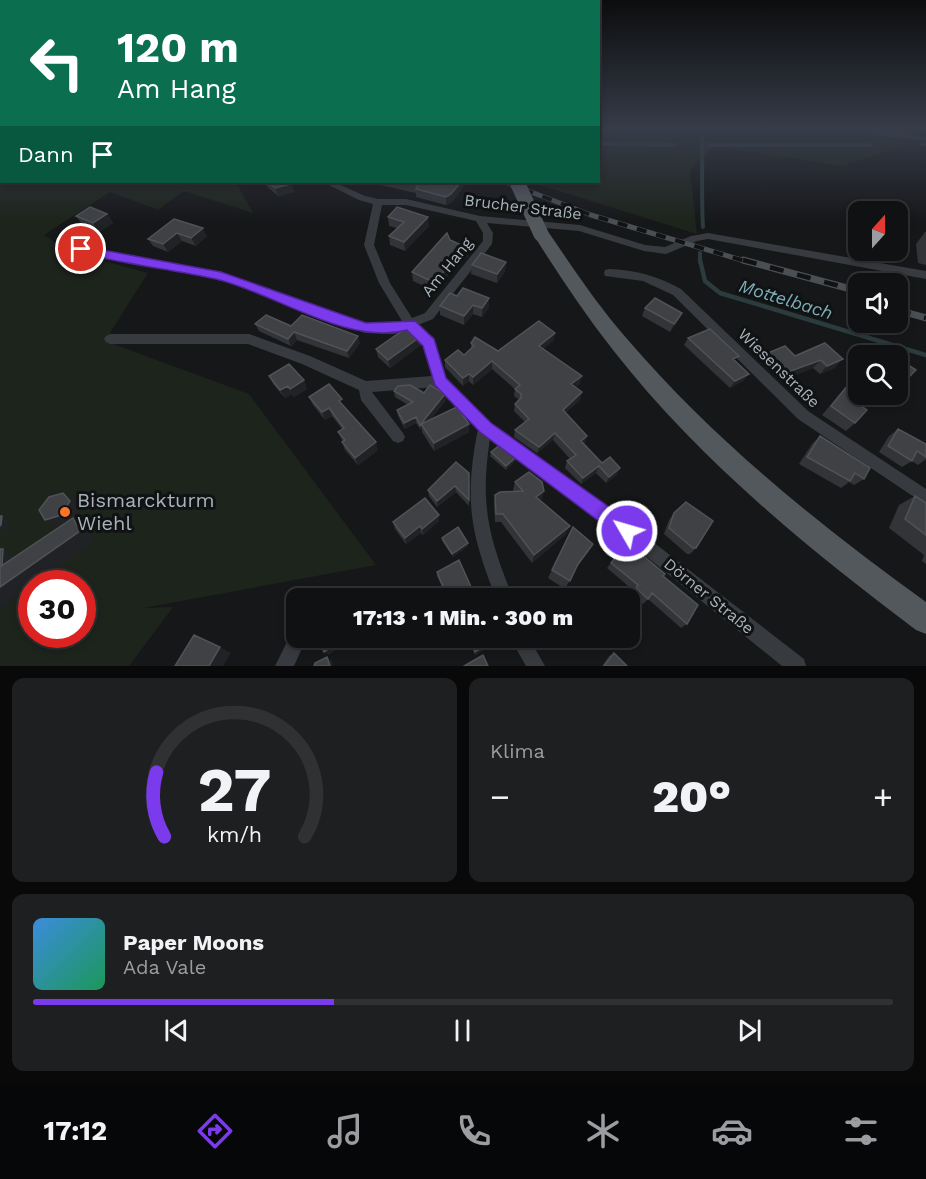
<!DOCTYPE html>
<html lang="de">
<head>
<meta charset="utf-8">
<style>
  :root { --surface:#101113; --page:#1e1f21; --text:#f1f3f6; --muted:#9c9da0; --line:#303133; --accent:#7c3aed }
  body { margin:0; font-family:"Work Sans",sans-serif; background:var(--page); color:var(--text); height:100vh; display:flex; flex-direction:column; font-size:22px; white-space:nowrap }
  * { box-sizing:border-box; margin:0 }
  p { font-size:20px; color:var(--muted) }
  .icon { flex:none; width:33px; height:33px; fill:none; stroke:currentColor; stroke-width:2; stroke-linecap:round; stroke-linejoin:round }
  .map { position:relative; height:666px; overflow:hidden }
  .sheet { display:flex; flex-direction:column; gap:12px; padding:12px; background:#09090a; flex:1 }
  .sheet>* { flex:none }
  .guide { position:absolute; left:0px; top:0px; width:600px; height:183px; box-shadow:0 3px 9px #0003,0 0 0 2px var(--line); background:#0b6e4f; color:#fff; overflow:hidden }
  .needle { width:39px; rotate:21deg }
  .fabs { position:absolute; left:848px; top:201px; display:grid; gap:12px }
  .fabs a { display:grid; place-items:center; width:60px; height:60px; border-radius:12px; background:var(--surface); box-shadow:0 3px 9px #0003,0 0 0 2px var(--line); font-size:30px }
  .speed { position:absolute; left:18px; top:570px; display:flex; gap:12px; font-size:30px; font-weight:700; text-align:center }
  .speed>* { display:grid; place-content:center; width:78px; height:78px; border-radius:50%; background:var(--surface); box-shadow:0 3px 9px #0003,0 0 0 2px var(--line); line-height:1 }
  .speed .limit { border:9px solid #d22; background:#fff; color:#111 }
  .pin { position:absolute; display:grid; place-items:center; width:51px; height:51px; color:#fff; margin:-26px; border:3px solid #fff; border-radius:50%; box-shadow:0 2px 6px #0007 }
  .me { position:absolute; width:66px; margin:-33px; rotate:308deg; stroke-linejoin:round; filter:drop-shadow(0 0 4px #0008) }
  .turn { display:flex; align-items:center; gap:21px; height:126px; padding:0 18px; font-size:27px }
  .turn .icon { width:78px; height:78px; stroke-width:2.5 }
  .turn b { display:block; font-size:42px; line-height:51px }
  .then { display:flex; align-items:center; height:57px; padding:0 18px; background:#0003; gap:12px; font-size:22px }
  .big { font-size:45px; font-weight:800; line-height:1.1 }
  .sheet .card { flex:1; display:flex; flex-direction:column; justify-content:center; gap:9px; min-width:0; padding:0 21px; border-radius:12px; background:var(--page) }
  .sheet .dial { align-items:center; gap:0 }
  .dial svg { height:156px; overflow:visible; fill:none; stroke:var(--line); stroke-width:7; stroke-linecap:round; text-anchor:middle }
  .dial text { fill:var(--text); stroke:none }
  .song { display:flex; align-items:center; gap:18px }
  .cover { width:72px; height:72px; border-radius:9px; background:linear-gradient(135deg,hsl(210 70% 55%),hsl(150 70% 35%)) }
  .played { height:6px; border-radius:3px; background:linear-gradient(90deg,var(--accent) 35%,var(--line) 35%) }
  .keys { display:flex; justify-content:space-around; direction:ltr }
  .heat { display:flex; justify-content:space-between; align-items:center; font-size:33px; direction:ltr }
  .sheet .tiles { flex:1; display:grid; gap:12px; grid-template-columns:1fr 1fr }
  .card:last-child { grid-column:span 2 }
  .trip { position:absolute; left:286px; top:588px; width:354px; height:60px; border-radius:12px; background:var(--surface); box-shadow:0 3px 9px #0003,0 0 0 2px var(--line); font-weight:800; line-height:60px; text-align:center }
  .tab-bar { display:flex; height:96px; justify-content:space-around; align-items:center; background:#060708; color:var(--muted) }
  .tab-bar .icon { width:42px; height:42px }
  .tab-bar .active { color:var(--accent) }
  .tab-bar b { font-size:27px; color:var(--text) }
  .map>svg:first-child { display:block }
</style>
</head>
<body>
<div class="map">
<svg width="926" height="666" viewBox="0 0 926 666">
  <rect width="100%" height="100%" fill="#161719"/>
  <!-- green -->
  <path fill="#1d241c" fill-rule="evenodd" d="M0,129L2,182H236L253,213L184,191L158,210L110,192L44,235L67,251L148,273L105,341L249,394L376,565L143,608L173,607L129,666H0ZM32,584H82V634H32Z
    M599,129H849L907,144L843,166L714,146L690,170L697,234L530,182H598Z"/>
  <!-- water -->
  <path fill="#2b3b3e" d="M854,129H887L926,137V141L880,136Z"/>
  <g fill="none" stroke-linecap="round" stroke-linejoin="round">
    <!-- stream-far1 -->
    <path stroke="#2b3b3e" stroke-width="4" d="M702,129C703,162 701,194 703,227
      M598,144L675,145
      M922,144H926
      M708,145H871
      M700,262V253"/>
    <!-- stream -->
    <path stroke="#2b3b3e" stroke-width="4.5" d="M700,260L705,281L720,293L926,355"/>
    <!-- street -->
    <path fill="#373a3e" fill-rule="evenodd" d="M323,182H334L365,196L378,199H406L480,216L580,225L645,245L665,247L691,236L708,233L926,271V279L708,239L697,241L666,254L644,251L579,231L487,223L493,233L492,244L433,319L418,325L435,343L446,378L490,423L595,497L804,659L806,666H782L585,507L490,438C480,506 488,535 513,598H496C470,532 464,500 478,429L437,387L372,392L403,433L405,437L403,441L398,443L393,441L361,400L359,390L302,364L248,344H110L106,342L104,339L106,336L110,334H249L310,356L366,381L432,376L424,345L407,329L394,334L365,333L219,279L63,249L58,246L63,243L221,272L366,323L393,324L402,321L379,283L364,245L373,204L359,200ZM382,205H406L476,221L483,233V241L425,313L412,318L390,283L374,245Z
      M609,269C635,270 658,276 681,289L808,411L926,489V505L798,419L673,295L643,281L605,276L604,273L605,270Z
      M294,637L300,640L303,646L294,666H275L288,640Z
      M510,638H529L545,666H526Z"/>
    <!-- primary -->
    <path fill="#53585d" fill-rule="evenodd" d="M541,229L547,230C573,268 598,306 628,340C715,441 819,525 926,602V634L916,630C806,547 698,459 613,350C584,313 558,274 533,234Z"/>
    <defs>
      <path id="rail-far1" d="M505,182L591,215L748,262"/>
      <path id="rail" d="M743,260L858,291
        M897,310L926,318"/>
    </defs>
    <!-- rail-far1 casing -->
    <use href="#rail-far1" stroke="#4a4f53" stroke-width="5"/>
    <!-- rail casing -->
    <use href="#rail" stroke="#4a4f53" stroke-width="7"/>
    <!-- rail-far1 -->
    <use href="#rail-far1" stroke="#111214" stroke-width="4" stroke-dasharray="10" stroke-linecap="butt"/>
    <!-- rail -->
    <use href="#rail" stroke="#111214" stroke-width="4.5" stroke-dasharray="14" stroke-linecap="butt"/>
    <!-- primary-bridge -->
    <path stroke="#53585d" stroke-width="15" d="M517,182L541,234"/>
  </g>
  <!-- wall -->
  <path fill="#323437" d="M262,182H291L294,192L278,196Z
    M380,182H467L451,203L446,205L416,197V193L380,185Z
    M107,214L113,223L99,232L82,224L76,216Z
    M388,217L429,226L405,251L390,245L389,236L397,228L389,226Z
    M174,219L207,236L196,246L182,241L168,252L153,246L148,239Z
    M925,232H926V265L918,263L916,244Z
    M450,240L468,256L433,290L413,281L412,272Z
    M506,262L505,271L497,283L471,274L472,265Z
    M457,296L489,298V307L482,317L473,314L464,325L440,315V306Z
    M645,308L682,313L678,321L670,332L642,316Z
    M255,324L291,326L360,343L349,358L297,340L291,346L259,331Z
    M555,333L553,341L543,349L580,384L575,387L580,400L565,413L587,436L584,444L602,463L620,468L617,475L606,483L596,473L581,484L565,468L567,461L570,459L553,440L537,453L514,437L515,430L525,422L514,411L515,404L519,400L514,396L515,389L492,369L473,385L469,381L463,386L445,367V360L464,355L471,349V343L498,351Z
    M688,338L736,361L749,374L743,381L730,388L684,345Z
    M825,343L835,368L820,374L813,368L781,381L762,361L768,353L795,356Z
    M421,345L390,368L378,357L376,349Z
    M897,358L905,381L897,388Z
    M269,376L307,389L294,397L292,394L285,398L273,384Z
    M852,380V400L855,423L846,431L822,415L844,389Z
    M394,391L424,393L446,400L429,421L469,424V432L434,451L422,432V429L421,430L416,423L405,429L398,416L397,410L408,405L395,397Z
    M309,397L344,407L378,450L358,465L345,450L342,442H343L338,432L342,429L332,416L325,420L313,405Z
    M898,429L926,444V459L918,465L912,461L902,467L879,452L889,436Z
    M820,436L864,479L854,485L849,482L841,488L799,464L812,444Z
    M491,452L517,456L516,460L506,470L490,456Z
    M469,473V506L456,492L437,507L429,496L428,490Z
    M515,482L542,499L540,500L566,534L532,563L501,522H495L494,504L495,495L514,492L513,490Z
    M915,496L926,503V564L922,561L924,555L889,528L899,505Z
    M674,513L696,548L690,554H687L664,534L669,520Z
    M439,521L423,535L421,533L406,544L395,529L393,522Z
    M573,527L588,552L576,569L565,589L548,578Z
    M442,538L468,543V546L453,557L442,541Z
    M627,542L663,576L687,624L681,628L648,599L643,604L631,593L633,590L607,568Z
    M437,572L476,598H432V595L443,589L437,576Z
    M468,638H494V644L475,655Z
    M614,653L627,666H602L609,656Z"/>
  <!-- shaded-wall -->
  <path fill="#212225" d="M291,182L294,192L278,196L275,188Z
    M461,182H467L451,203L446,205V197Z
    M107,214L113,223L99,232L93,223Z
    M428,217L429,226L405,251L404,242Z
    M203,228L207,236L196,246L191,238Z
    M177,233L182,241L168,252L163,244Z
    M468,248V256L433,290V282Z
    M506,262L505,271L497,283V274Z
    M489,298V307L482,317V308Z
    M473,305V314L464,325V316Z
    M682,313L678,321L670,332L674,324Z
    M294,332L297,340L291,346L288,339Z
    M555,333L553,341L537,354L539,346Z
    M358,336L360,343L349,358L347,351Z
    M420,337L421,345L390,368L388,360Z
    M843,359L835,368L820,374L827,366Z
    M821,360L813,368L781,381L788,372Z
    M492,361V369L473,385V377Z
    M469,374V381L463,386V378Z
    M749,374L743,381L730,388L735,381Z
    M582,376L580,384L569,391L571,384Z
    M304,380L307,389L294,397L290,389Z
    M288,386L292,394L285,398L280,390Z
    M582,392L580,400L560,417L563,410Z
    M445,394L446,400L423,428L421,424L422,429L421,430L420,425Z
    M329,408L332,416L325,420L322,412Z
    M416,417V423L405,429L404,423Z
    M469,424V432L434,451V443Z
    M555,433L553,440L537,453L539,447Z
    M587,436L585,443L578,448L581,441Z
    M376,442L378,450L358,465L355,458Z
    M517,456L516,460L506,470V466Z
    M599,466L596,473L581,484L583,478Z
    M620,468L617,475L606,483L609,477Z
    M455,486L456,492L437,507V501Z
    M544,491L542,499L534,505L536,497Z
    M63,493L73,500L80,507L73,519L88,528L95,541L35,584H32V586L0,608V587L71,521L56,526L45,520Z
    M439,515V521L423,535L422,529Z
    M2,516L8,519L7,528L0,534Z
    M420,526L421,533L406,544L405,538Z
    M570,526L566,534L532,563L534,555Z
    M468,543V546L453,557L452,554Z
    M593,544L588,552L573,572L578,564Z
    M3,549L9,552L8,575L2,572Z
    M344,638H352L329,655L324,652Z
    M206,640L231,653L223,666H209Z
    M495,640L494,644L475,655V652Z
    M327,657L332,661L333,666H330Z"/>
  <!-- building -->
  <path fill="#3f4145" stroke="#4f5357" stroke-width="1.5" d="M268,182H291V184L275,188Z
    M401,182H461L451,194L446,197L416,189L418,185Z
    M90,207L107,214L93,223L76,216Z
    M397,207L428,217L404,242L389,236L404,222L388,217Z
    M174,219L203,228L191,238L177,233L163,244L148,239Z
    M447,233L450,240L468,248L433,282L412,272Z
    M481,253L506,262L497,274L472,265Z
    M463,288L489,298L482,308L473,305L464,316L440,306L450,293L457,296Z
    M655,298L682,313L674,324L645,308Z
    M266,315L291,326L302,315L358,336L347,351L294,332L288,339L255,324Z
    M539,321L555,333L539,346L582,376L571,384L582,392L563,410L587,436L581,441L602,463L610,457L620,468L609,477L599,466L583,478L567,461L576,455L555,433L539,447L515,430L529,419L515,404L521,398V394L515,389L520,385L492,361L473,377L469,374L463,378L445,360L458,350L464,355L474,346L471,343L475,337L498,351Z
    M409,326L420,337L388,360L376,349Z
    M710,329L739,356L733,359L749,374L735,381L688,338Z
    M825,343L843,359L827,366L821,360L788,372L768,353L785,346L795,356Z
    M886,351L893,356H881Z
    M897,358L916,370L905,381L897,376Z
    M289,364L304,380L290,389L288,386L280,390L269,376Z
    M852,380L858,385V392L852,400L867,410L855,423L831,406Z
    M329,384L342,399L339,401L376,442L355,458L342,442L345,440L338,432L344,428L329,408L322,412L309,397Z
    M410,385L424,393L430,385L445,394L420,425L416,417L404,423L397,410L413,402L394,391L398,386Z
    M457,407L469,424L434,443L421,424Z
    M898,429L926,444V457L917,451L912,461L888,446Z
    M820,436L870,468L864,479L855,473L850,481L807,457Z
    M500,445L517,456L506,466L491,452Z
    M456,462L469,473V500L455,486L437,501L428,490Z
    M529,472L542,482L544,491L536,497L570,526L534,555L503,514H496L495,495L500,492L523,491L515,482Z
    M63,493L70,501L61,515L45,520L39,510L49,497Z
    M915,496L926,503V535L905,519Z
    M425,498L439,515L422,529L420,526L405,538L393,522Z
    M686,502L713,521L696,548H693L669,528L674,513Z
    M0,516H2L1,525L0,526Z
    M73,518L80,531L0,587V567Z
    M458,527L468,543L452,554L442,538Z
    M573,527L593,544L578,564L570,581L552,570Z
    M627,542L665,574L663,576L698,605L687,624L652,593L648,599L636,588L638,585L611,563Z
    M0,549H3L2,566L0,567Z
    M459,560L476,598H433L432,595L444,589L437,572Z
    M194,635L220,647L209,666H175Z
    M318,638H344L324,652Z
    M469,638H494L495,640L475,652Z
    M614,653L627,666H604Z
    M483,655L488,666H464Z
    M327,657L330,666H314L315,663Z"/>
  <!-- sky -->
  <linearGradient id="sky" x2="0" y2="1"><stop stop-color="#0c0d0e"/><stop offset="0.58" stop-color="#363c49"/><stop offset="1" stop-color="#363c49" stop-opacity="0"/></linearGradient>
  <rect width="926" height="222" fill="url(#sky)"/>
  <!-- route -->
  <path fill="#7c3aed" stroke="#51269a" stroke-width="1.5" d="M81,246L221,272L366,323L415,321L434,339L446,378L491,423L633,524L636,531L633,537L627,540L620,537L480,432L435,385L423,346L407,330C347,346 275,293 216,279C170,269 122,264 77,252L75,249Z"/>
  <!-- markers -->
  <circle fill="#ff7528" stroke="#111214" stroke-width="2" cx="65" cy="512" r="6"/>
  <g text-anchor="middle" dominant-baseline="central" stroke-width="6" stroke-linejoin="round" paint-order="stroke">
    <!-- street labels -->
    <g font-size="16" fill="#a8b3ba" stroke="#111214">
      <text transform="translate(523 207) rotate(7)">Brucher Straße</text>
      <text transform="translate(447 267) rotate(-51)">Am Hang</text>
      <text transform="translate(779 368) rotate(44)">Wiesenstraße</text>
      <text transform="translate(709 596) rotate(39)">Dörner Straße</text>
    </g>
    <!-- water labels -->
    <g font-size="18" font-style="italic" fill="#7caeb7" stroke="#111214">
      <text transform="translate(786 299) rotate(17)">Mottelbach</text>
    </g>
    <!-- near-poi labels -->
    <g font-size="20" fill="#a8b3ba" stroke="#111214" text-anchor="start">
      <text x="77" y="500">Bismarckturm<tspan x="77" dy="23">Wiehl</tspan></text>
    </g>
  </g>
</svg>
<div class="fabs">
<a><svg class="needle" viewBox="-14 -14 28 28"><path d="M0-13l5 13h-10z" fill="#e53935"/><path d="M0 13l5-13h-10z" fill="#9c9da0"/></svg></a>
<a><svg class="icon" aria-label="sound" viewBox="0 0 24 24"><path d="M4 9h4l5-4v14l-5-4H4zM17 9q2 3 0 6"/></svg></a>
<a><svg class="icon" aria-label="search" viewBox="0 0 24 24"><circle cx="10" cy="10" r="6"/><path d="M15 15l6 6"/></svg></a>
</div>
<div class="speed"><div class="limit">30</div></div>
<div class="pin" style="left:81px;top:249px;background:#d93025"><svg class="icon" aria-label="arrive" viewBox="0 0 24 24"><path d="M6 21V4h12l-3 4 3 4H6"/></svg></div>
<svg class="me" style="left:627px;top:531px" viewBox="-20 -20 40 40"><circle r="17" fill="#7c3aed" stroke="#fff" stroke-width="3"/><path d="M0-11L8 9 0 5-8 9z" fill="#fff"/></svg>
<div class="trip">17:13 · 1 Min. · 300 m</div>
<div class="guide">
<div class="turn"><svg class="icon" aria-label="left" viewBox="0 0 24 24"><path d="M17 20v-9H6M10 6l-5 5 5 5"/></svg><div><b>120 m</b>Am Hang</div></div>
<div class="then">Dann<svg class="icon" aria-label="arrive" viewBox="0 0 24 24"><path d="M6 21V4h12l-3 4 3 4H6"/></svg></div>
</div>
</div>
<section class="sheet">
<div class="tiles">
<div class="card dial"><svg viewBox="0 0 100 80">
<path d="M14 69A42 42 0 1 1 86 69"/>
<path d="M14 69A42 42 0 0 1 10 36" stroke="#7c3aed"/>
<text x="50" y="56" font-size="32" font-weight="700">27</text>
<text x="50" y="72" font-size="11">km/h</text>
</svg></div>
<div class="card"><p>Klima</p>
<div class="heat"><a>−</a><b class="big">20°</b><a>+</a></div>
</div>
<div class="card">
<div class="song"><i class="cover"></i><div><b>Paper Moons</b><p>Ada Vale</p></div></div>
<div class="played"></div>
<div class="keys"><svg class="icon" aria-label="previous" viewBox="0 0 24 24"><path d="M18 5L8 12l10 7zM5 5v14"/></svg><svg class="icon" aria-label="pause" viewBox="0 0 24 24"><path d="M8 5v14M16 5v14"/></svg><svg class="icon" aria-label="next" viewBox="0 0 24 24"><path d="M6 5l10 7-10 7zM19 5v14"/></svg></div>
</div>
</div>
</section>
<nav class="tab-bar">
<b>17:12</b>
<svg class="icon active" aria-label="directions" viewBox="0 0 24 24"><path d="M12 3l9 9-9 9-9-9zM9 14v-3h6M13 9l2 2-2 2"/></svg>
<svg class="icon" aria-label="music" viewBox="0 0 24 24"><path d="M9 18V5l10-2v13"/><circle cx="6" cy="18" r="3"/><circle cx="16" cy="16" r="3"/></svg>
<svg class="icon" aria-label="phone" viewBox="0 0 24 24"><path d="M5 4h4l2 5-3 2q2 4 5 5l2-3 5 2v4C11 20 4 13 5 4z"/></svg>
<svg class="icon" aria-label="climate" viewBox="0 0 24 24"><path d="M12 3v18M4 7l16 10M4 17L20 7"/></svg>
<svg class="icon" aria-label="car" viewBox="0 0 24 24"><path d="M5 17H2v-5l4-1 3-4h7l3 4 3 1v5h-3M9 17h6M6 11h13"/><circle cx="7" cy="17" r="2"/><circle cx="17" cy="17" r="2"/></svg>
<svg class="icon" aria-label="filters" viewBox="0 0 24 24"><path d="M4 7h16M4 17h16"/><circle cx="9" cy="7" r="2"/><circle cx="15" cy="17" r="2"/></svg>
</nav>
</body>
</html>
